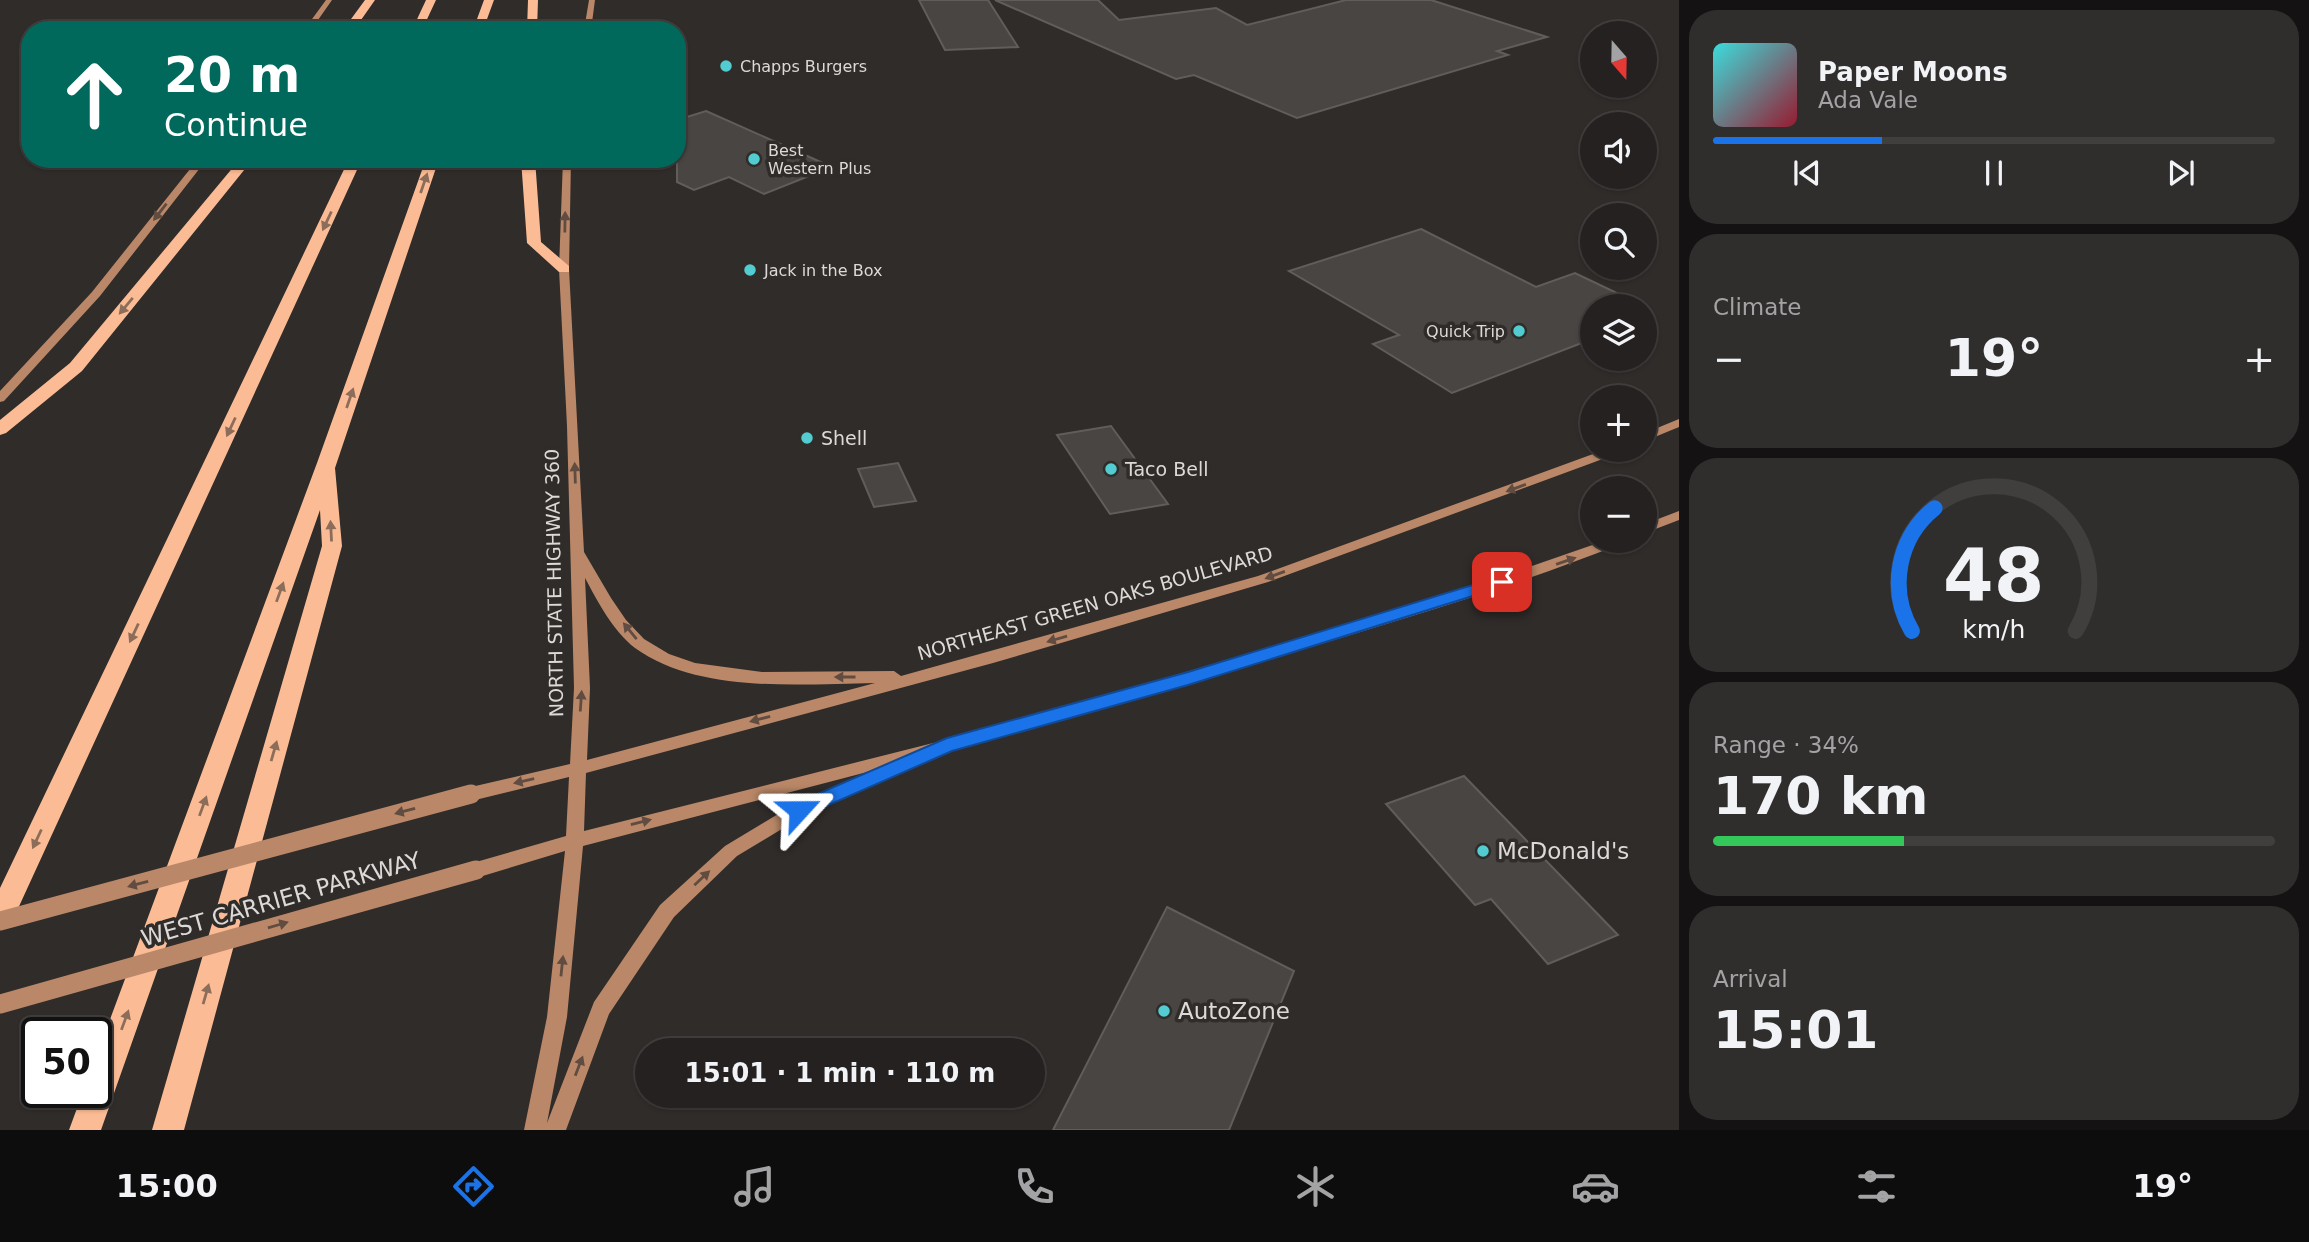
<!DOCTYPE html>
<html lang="en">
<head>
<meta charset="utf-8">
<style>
  :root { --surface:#242120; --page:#302e2d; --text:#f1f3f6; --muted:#a3a3a5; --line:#413e3e; --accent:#1a73e8 }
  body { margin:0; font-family:"DejaVu Sans",sans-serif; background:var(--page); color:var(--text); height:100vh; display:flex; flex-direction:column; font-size:26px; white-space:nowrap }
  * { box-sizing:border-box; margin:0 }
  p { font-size:23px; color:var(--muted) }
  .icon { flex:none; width:38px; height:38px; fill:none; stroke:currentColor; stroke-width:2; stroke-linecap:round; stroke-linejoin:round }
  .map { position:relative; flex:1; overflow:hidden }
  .sheet { display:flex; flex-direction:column; gap:10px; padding:10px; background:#141212; width:630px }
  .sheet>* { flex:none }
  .top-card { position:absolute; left:21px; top:21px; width:665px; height:147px; border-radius:28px; box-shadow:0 2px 5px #0004,0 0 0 2px var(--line); background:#00695c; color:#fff; overflow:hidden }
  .needle { width:46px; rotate:160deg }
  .tools { position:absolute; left:1580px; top:21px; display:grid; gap:14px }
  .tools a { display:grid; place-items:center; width:77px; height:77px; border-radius:50%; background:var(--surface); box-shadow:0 2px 5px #0004,0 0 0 2px var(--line); font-size:35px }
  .speed { position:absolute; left:21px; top:1017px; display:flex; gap:14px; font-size:35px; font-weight:700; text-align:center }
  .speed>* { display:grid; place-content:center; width:91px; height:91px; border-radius:50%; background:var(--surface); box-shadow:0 2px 5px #0004,0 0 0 2px var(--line); line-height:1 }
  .speed .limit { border:4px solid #111; border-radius:10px; background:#fff; color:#111 }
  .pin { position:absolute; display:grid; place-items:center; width:60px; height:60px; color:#fff; margin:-30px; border-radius:14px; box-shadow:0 4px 10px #0006 }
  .me { position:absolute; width:77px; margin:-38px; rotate:66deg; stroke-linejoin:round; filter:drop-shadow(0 0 5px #0008) }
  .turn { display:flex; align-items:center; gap:24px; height:147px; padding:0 28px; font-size:32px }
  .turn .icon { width:91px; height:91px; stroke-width:2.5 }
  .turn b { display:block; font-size:49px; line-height:60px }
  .big { font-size:52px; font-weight:700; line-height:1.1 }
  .sheet .widget { flex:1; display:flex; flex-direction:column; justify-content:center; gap:10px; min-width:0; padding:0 24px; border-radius:28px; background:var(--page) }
  .sheet .dial { align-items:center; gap:0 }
  .dial svg { height:182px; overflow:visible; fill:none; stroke:var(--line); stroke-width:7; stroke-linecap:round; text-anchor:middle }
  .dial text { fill:var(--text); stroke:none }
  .song { display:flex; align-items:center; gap:21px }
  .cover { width:84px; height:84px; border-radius:10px; background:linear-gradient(135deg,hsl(180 70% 55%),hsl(350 70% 35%)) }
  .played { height:7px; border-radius:4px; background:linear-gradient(90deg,var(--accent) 30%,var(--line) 30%) }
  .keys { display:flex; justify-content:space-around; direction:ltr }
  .heat { display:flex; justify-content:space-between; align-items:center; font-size:38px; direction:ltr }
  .charge { height:10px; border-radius:5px; background:linear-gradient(90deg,#34c759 34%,var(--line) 0) }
  .trip { position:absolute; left:635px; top:1038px; width:410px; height:70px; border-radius:35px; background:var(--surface); box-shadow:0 2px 5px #0004,0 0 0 2px var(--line); font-weight:700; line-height:70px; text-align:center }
  .tabs { display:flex; height:112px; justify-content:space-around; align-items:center; background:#0e0d0d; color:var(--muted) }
  .tabs .icon { width:49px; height:49px }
  .tabs .selected { color:var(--accent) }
  .tabs b { font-size:32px; color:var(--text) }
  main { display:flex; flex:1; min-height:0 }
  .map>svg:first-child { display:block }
</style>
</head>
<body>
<main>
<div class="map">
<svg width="1679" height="1130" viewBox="0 0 1679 1130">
  <rect width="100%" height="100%" fill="#302c2a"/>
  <!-- building -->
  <path fill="#484542" stroke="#615d5a" stroke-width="2" d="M919,0H988L1018,47L945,50Z
    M995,0H1098L1119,20L1216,8L1247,25L1346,0H1431L1547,37L1497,51L1508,55L1297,118L1194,75L1176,79Z
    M706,111L832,167L764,194L729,177L694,190L677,182V120Z
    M1421,229L1536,287L1575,273L1644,306H1592V339L1452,393L1373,344L1399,335L1289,271Z
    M1111,426L1168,504L1110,514L1057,435Z
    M898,463L916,501L874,507L858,469Z
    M1464,776L1618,935L1548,964L1491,899L1475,905L1386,804Z
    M1167,907L1294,971L1229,1130H1053Z"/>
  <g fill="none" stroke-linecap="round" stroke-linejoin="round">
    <!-- secondary -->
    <path fill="#ba8868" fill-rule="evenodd" d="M326,0H332L311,30H304Z
      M589,0H595L591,30H584Z
      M198,159H207L100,296L4,401L0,402V391L92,292Z
      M563,159H571L569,269L584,552L611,598L626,620L644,639L669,654L695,663L762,672L894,671L901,676L1258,576L1604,450H1621L1619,453L1268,582L993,663L586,773L584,831L949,739L1136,687L1465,589L1604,541H1623L1621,544C1512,587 1400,620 1287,654C1165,690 1043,727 919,759L918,766L805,815L737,856L674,917L609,1014L566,1130H524L547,1017L565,851L476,878L470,875L467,870L470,865L476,862L566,836L569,777L471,801L465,799L463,794L465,789L471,787L570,764L574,688L567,426L559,269ZM585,578C598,602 613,631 635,648C699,694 799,684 875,683L587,760L590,688ZM871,771L793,805L725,846L660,905L594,1002L547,1123L567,1017L583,846Z
      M1679,419V427L1645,441V433Z
      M1679,511V520L1645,533V524Z"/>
    <!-- motorway -->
    <path fill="#fbbc95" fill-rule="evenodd" d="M365,0H375L354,30H343Z
      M426,0H436L422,30H412Z
      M484,0H494L483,30H473Z
      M528,0H538L537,30H527Z
      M240,159H253L82,371L6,433L0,435V420L70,363Z
      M349,159H362L10,926L0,929V888Z
      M426,159H439L335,468L342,546L184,1130H152L322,546L320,510L101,1130H69L83,1092H96V1057L317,463Z
      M521,159H535L541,242L569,266V272H559L527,243Z"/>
    <!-- secondary-bridge -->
    <path stroke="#ba8868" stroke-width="19" d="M0,921L471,794
      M0,1004L476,870"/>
  </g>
  <!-- one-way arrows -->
  <defs><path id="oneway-solid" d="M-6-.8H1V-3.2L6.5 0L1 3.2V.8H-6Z" transform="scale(1.75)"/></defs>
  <g fill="#8b6d5a">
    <use href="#oneway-solid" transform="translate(424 183) rotate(-71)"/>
    <use href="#oneway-solid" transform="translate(327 221) rotate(115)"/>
    <use href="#oneway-solid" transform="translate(126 306) rotate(130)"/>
    <use href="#oneway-solid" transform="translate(350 398) rotate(-71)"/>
    <use href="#oneway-solid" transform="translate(231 427) rotate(115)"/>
    <use href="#oneway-solid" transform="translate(331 531) rotate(-93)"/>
    <use href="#oneway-solid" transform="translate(280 592) rotate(-70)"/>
    <use href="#oneway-solid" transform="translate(134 633) rotate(115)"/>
    <use href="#oneway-solid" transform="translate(274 751) rotate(-74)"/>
    <use href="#oneway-solid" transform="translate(203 806) rotate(-70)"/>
    <use href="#oneway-solid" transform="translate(37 839) rotate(115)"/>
    <use href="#oneway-solid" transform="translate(206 994) rotate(-74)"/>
    <use href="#oneway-solid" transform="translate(125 1020) rotate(-70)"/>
  </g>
  <g fill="#604c40">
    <use href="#oneway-solid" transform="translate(160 212) rotate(128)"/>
    <use href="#oneway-solid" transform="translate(565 222) rotate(-89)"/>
    <use href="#oneway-solid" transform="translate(575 473) rotate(-92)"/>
    <use href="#oneway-solid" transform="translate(1516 488) rotate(160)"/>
    <use href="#oneway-solid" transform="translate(1566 561) rotate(-19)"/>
    <use href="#oneway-solid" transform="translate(1275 575) rotate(160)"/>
    <use href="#oneway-solid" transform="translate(630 631) rotate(-129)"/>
    <use href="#oneway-solid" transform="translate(1057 639) rotate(164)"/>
    <use href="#oneway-solid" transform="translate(845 677) rotate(180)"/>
    <use href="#oneway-solid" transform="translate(581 701) rotate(-86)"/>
    <use href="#oneway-solid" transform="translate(760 719) rotate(165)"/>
    <use href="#oneway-solid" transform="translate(524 781) rotate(167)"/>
    <use href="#oneway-solid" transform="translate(405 811) rotate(165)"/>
    <use href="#oneway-solid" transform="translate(641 822) rotate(-14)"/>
    <use href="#oneway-solid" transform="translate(702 878) rotate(-43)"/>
    <use href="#oneway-solid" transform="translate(138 884) rotate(165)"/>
    <use href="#oneway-solid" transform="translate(278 925) rotate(-16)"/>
    <use href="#oneway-solid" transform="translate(562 966) rotate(-84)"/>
    <use href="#oneway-solid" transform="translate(579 1066) rotate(-69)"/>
  </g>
  <!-- route -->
  <path fill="#1a73e8" stroke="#114b97" stroke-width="2" d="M1502,576L1508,578V585L1188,685L952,751L799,818L792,816L790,810L792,805L947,738L1188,672Z"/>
  <!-- markers -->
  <g fill="#52ccd0" stroke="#302c2a" stroke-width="2.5">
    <circle cx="726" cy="66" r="7"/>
    <circle cx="754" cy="159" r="7"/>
    <circle cx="750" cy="270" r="7"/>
    <circle cx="1519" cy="331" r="7"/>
    <circle cx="807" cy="438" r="7"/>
    <circle cx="1111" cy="469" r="7"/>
    <circle cx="1483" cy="851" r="7"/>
    <circle cx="1164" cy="1011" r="7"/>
  </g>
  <g text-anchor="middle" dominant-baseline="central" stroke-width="7" stroke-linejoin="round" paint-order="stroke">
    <!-- far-poi labels -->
    <g font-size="16" fill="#dcdad8" stroke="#302c2a" text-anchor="start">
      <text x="740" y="66">Chapps Burgers</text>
      <text x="768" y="150">Best<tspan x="768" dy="18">Western Plus</tspan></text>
      <text x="764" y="270">Jack in the Box</text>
      <text x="1505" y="331" text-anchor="end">Quick Trip</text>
    </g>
    <!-- poi labels -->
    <g font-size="19" fill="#dcdad8" stroke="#302c2a" text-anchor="start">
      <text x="821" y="438">Shell</text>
      <text x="1125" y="469">Taco Bell</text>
    </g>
    <!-- street labels -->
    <g font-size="19" fill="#dcdad8" stroke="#302c2a">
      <text transform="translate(554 583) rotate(-91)">NORTH STATE HIGHWAY 360</text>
      <text transform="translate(1095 603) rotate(-16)">NORTHEAST GREEN OAKS BOULEVARD</text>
    </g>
    <!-- near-poi labels -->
    <g font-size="23" fill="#dcdad8" stroke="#302c2a" text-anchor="start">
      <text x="1497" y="851">McDonald's</text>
      <text x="1178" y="1011">AutoZone</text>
    </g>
    <!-- near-street labels -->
    <g font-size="23" fill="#dcdad8" stroke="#302c2a">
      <text transform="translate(281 899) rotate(-16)">WEST CARRIER PARKWAY</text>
    </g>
  </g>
</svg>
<div class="tools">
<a><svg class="needle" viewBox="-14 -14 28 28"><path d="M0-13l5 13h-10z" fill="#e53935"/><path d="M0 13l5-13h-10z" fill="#a3a3a5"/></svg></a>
<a><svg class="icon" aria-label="sound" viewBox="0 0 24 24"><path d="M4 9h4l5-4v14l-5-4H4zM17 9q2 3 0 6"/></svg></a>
<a><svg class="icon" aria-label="search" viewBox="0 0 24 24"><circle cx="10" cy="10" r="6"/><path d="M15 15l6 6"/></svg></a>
<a><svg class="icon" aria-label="layers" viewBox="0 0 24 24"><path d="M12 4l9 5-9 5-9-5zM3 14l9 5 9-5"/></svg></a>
<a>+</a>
<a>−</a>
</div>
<div class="speed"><div class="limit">50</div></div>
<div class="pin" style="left:1502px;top:582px;background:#d93025"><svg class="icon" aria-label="arrive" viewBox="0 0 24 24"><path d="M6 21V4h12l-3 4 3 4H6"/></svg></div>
<svg class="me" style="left:799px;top:810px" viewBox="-20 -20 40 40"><path d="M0-17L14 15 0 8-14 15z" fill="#1a73e8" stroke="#fff" stroke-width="4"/></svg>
<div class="trip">15:01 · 1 min · 110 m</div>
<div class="top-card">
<div class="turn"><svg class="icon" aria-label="ahead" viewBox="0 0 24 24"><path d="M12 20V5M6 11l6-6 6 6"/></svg><div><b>20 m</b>Continue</div></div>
</div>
</div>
<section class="sheet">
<div class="widget">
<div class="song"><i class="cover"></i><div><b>Paper Moons</b><p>Ada Vale</p></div></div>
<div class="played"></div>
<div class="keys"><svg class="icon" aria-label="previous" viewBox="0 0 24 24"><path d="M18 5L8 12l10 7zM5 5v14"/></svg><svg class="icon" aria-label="pause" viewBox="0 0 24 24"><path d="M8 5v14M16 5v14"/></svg><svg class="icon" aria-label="next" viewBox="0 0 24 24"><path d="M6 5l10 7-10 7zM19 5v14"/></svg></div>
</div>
<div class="widget"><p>Climate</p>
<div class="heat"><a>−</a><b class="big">19°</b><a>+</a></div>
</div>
<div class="widget dial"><svg viewBox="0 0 100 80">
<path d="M14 69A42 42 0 1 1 86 69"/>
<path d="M14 69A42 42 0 0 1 24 15" stroke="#1a73e8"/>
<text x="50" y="56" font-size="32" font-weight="700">48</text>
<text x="50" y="72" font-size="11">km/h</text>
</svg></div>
<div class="widget"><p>Range · 34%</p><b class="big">170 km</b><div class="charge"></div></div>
<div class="widget"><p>Arrival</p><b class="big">15:01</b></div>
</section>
</main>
<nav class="tabs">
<b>15:00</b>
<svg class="icon selected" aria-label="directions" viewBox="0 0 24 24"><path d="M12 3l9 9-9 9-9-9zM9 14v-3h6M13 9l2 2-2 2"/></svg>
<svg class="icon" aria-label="music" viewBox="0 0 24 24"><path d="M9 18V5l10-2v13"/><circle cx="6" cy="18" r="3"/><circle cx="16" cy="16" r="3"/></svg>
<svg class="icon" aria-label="phone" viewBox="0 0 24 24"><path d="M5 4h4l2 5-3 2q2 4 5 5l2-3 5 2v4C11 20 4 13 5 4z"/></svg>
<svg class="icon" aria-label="climate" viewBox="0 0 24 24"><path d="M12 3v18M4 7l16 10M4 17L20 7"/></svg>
<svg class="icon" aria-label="car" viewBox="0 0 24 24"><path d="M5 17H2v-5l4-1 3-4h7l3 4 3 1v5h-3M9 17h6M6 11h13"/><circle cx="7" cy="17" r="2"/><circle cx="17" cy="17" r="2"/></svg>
<svg class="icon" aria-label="filters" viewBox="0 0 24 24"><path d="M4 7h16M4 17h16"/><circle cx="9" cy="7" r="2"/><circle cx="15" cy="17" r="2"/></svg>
<b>19°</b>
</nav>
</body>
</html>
